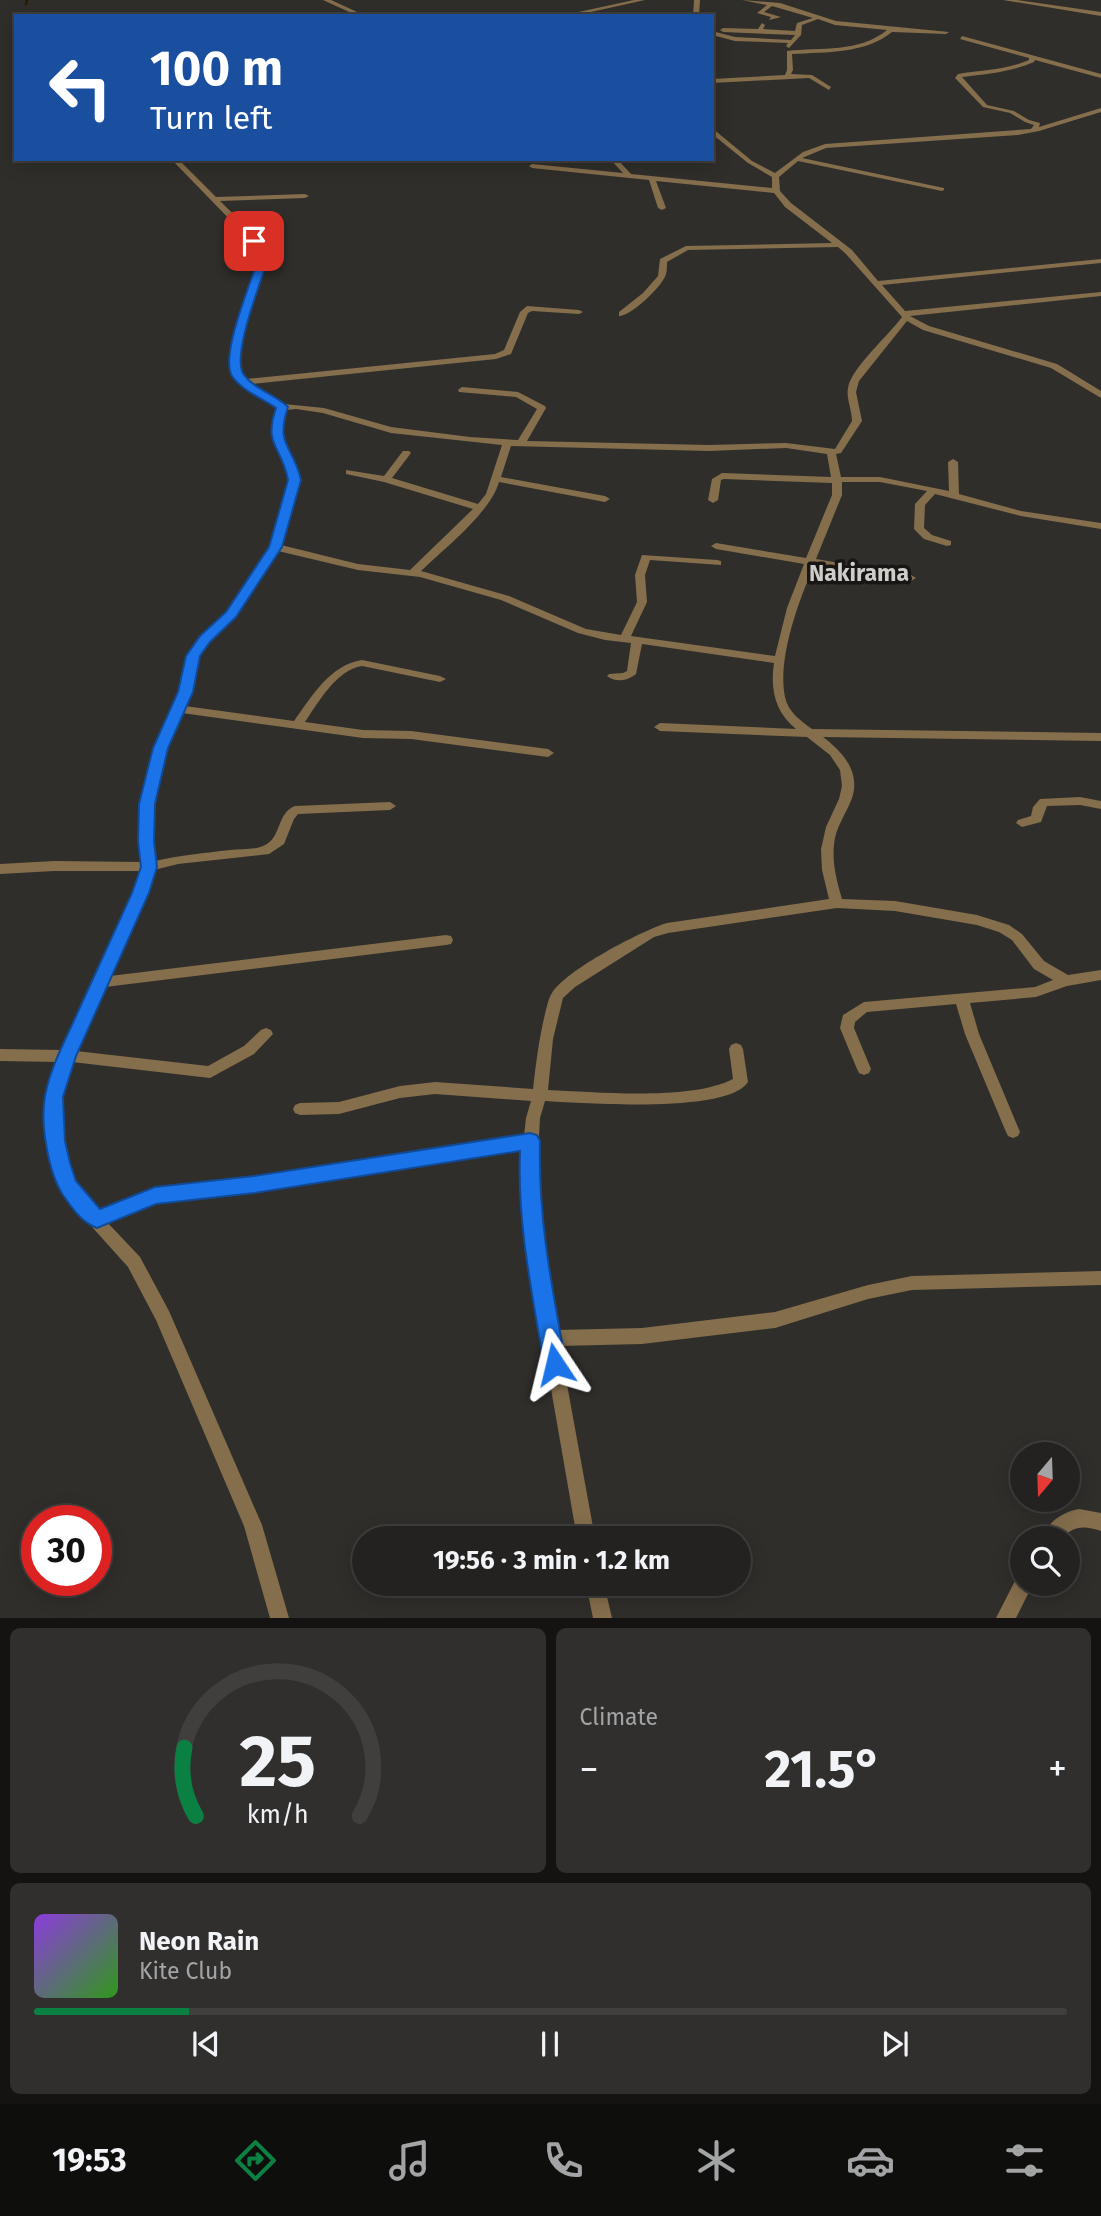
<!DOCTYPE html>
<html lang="en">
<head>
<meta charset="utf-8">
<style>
  :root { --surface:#242220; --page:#302f2d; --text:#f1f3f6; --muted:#a3a4a5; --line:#413f3e; --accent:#0b8043 }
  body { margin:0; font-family:"Fira Sans",sans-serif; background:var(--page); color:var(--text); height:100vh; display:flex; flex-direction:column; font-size:26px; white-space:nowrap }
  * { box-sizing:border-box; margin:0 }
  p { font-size:23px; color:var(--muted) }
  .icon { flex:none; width:38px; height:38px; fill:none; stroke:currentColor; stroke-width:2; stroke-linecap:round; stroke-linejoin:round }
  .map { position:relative; height:1618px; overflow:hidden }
  .details { display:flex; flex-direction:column; gap:10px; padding:10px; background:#141312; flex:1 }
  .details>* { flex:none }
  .guide { position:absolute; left:14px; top:14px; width:700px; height:147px; border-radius:0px; box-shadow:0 4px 18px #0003,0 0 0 2px var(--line); background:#1a4fa0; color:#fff; overflow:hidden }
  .needle { width:46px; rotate:199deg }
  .fabs { position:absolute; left:1010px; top:1442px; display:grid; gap:14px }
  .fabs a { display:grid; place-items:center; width:70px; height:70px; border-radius:50%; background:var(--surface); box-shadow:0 4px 18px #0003,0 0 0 2px var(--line); font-size:35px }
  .speed { position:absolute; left:21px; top:1505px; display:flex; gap:14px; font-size:35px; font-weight:700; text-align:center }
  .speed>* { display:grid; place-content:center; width:91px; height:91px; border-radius:50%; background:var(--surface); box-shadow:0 4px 18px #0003,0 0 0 2px var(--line); line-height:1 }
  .speed .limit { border:10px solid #d22; background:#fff; color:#111 }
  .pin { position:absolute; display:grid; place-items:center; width:60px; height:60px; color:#fff; margin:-30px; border-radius:14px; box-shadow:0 4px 10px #0006 }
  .me { position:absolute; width:77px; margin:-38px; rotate:350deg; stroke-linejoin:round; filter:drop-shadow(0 0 5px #0008) }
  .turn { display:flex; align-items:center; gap:24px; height:147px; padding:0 21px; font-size:32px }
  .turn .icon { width:91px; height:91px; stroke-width:2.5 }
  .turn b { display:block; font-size:49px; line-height:60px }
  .big { font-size:52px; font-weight:700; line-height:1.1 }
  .details .tile { flex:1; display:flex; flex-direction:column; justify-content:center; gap:10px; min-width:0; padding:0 24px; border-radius:10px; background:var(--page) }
  .details .dial { align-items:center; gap:0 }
  .dial svg { height:182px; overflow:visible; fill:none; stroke:var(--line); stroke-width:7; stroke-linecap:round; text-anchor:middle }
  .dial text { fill:var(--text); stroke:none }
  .song { display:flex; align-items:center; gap:21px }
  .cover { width:84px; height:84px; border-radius:10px; background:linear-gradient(135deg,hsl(270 70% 55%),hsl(110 70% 35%)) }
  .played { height:7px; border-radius:4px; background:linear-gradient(90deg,var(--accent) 15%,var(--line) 15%) }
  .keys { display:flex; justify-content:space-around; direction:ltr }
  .heat { display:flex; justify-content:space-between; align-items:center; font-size:38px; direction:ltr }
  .details .tiles { flex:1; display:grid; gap:10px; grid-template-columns:1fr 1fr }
  .tile:last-child { grid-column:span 2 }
  .trip { position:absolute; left:352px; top:1526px; width:399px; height:70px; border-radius:35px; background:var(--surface); box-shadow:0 4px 18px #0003,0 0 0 2px var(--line); font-weight:700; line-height:70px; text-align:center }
  .dock { display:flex; height:112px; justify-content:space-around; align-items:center; background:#0e0e0d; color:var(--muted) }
  .dock .icon { width:49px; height:49px }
  .dock .selected { color:var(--accent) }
  .dock b { font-size:32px; color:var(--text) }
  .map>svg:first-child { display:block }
</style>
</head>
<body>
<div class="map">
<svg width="1101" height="1618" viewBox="0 0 1101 1618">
  <rect width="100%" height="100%" fill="#302e2b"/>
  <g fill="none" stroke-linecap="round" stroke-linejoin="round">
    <!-- stream -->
    <path stroke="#2c1b00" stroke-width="2.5" d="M26,4L27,0"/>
    <!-- minor -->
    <path fill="#846e4c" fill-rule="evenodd" d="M323,0H331L366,16H358Z
      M634,0H645L573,16H560Z
      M694,0H700L699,16H693Z
      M742,0L780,3L836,21L949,32L946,34L892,32C865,54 826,52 792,54L793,70L791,74L812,75L831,87L829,90L809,78L712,83V79L785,75L787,70V51C821,47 859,53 887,30L835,25L818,19L802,25L801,35L789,48L786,46L788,43L735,41L712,35V31L735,37L791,40L795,35L723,32L720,30L723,28L758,29L762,23L765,25L763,29L795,31L797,23L813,18L772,6L764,12L781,17L769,20L771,17L757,13L767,5Z
      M1003,0H1017L1101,12V16Z
      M642,14L651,16H639Z
      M962,36L1101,74V78L1035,60L1034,62C1011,72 987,74 962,77L987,105L1014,111L1029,120L1040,123L1039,127L1101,108V112L1039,131L1018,135L826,148L802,158L944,188V190L942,191L798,161L779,177L780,191L791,203L852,250L878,281L1101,259V263L882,285L905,311L1101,292V296L910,316L929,326L1057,364L1101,391V398L1051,368L923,330L907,321L859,381L856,392L862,421L841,453L836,454L841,477H880L949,491L948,462L953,459L958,462L959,494L1021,511L1101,523V529L1021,516L935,494L925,505L924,528L932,535L951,541V545L947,546L924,539L914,529L915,504L927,491L880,482H842V495L816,559L911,575L916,578L911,581L814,565C799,601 777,658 785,697C788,712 801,721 812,729L1101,733V741L823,737C842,751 861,772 852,798C847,812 838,824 835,838C831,859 836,879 842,899L895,901L977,915L1009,925L1022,934L1044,961L1068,975L1101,970V980L1067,986L1036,997L970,1003L979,1034L1020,1132L1018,1136L1013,1138L1008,1136L1006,1132L965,1034L956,1004L867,1012L855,1022L854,1028L871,1069L869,1073L864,1075L859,1073L857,1069L840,1028L843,1015L864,1002L1035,987L1053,980L1034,969L1012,940L999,932L977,925L895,911L837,908L668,933L654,937L575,987L563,998L553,1039L548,1090C596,1092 691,1101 733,1079L729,1049L731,1045L736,1043L741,1045L743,1049L748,1082C728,1114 583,1103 545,1101L540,1118L536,1191L540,1234L557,1330L642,1328L775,1312L868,1285L912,1276L1101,1271V1285L912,1290L868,1299L775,1328L642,1344L560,1346L595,1538H577L524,1234L520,1191L523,1148L254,1191L156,1202L107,1222L140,1257L169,1311L262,1525L289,1618H270L244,1526L156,1320L128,1267L75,1208L60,1184L48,1141L47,1097L58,1062L0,1061V1049L62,1050L134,893L141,871H54L0,874V864L54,861L142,862L140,840L146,778L155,748L180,692L188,656L201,638L227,612L270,547L290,480L284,460L273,439V421L277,408L239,382L234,376L231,366L234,338L257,265V252L241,231L171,159H178L216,197L305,194L309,196L305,198L220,201C231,212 262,240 265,254C270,285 221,352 246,379L495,354L504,350L520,312L527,306L579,310L583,312L579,314L532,311L528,313L511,354L496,359L252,384L284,404L324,408L391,427L470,437L518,440L537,409L516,397L459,392L458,390L462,387L518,392L545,406L546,408L527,441L709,445L786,443L835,449L852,421C852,410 846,398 848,388C851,368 889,335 902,317L846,254L838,247L688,250L667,262C667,266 667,270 666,274C663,286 631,316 619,316V312L643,293L658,276L660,259L686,246L832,243L785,207L774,193L656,181L666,208L662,210L658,208L649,180L532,168L529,166L532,164L623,173L610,159H617L631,174L772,188V177L748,163L712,134V128L752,161L775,173L803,152L825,144L1031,129L1034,125L1025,122L1010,113L983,107L955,78L958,74C982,70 1006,70 1029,60V58L960,39ZM296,409L323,413L391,433L502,445L486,494L478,504L392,478L411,453L409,451H403L384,476L346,470V474L384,482L473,509L410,570L358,564L281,545C285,530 301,490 299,477C295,446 273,447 286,410ZM511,446L709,451L786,448L827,454L831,477L722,473L712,479L708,500L713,503L718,500L721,480L724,479L832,483V495L806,558L716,543L711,546L716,549L804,564L787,608L775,656L631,636L647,602L645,575L650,560L721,565V561L717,560L642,555L635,575L637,602L621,635L586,629L509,596L421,571C445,548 490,513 499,482L605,502L610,499L605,496L501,477ZM278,551L358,570L420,577L501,600L578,633L605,640L631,643L627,671L623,673L609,674L607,676C616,683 627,681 636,674L642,644L774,663C770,689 775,712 796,729L660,723L654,727L660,731L807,737L830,755L840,770L842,786L839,799L826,827L821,849L822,870L829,899L667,923C641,931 566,970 552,993C548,999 547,1007 545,1014C539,1039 536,1063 533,1089L435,1082L400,1086L339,1102L300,1103L295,1105L293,1109L295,1113L300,1115L339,1114L400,1098L435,1094L531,1101L526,1118L524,1136L254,1177L155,1188L98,1212L85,1198L75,1182L64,1141L61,1097L72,1062L210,1078L254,1054L273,1034L271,1030L266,1028L261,1030L244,1046L208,1066L76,1051L105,987L446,945L451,944L453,940L451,936L446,935L110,976L146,893L154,870L178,864L269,854L284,844L294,819L298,814L390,810L396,806L390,802L295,806C276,813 282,839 263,846C254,850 240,849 230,850C205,853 180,855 155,861C149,808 161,762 182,713L363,738L411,739L548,757L554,753L548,749L411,731L363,730L305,722C318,703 336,670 362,666L440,682L446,679L440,676L362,660C330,665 312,696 294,721L185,706L192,692L198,656L209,642L235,616Z
      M1080,797L1101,801V809L1080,805L1047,806L1041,822L1022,827L1016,823L1018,820L1031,816L1033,807L1040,799Z
      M1079,1509L1101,1513V1531C1085,1526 1075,1525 1062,1538H1042C1048,1522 1062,1512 1079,1509Z
      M1022,1575V1584H1033L1016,1618H996L1017,1577Z
      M586,1584H604L612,1618H593Z"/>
  </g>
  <!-- route -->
  <path fill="#1a73e8" stroke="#114b97" stroke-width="2" d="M254,238L266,252V265C259,287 231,358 244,375C254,389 276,395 288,407C275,446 293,445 301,480L282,547L236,617L210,642L200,656L193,692L168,748L155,804L154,841L157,867L149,893L76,1056L63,1097L65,1141L70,1163L76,1181L100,1209L155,1187L254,1176L530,1133L537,1135L540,1141C538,1220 552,1287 566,1364L563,1372L555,1375L547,1372L544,1364C532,1293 517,1223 520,1151L254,1193L156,1204L97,1228C82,1223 72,1208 63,1195C48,1172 40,1123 45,1096C50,1068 65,1041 76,1016C95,975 113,934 132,893L141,867L138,841L139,804L153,748L178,692L186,656L200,636L226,612L269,547L288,480C282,446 263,446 276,408C263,399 241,390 232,376C220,356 249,288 256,265V252L250,241Z"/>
  <g text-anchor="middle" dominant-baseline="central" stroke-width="7" stroke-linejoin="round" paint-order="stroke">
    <!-- quarter labels -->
    <g font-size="23" font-weight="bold" fill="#cfccc9" stroke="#171615">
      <text x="859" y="573">Nakirama</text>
    </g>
  </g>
</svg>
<div class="fabs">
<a><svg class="needle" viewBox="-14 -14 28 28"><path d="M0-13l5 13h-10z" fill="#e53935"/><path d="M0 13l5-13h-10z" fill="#a3a4a5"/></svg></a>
<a><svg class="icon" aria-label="search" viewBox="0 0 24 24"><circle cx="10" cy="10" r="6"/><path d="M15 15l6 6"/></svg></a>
</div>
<div class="speed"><div class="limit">30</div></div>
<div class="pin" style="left:254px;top:241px;background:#d93025"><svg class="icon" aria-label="arrive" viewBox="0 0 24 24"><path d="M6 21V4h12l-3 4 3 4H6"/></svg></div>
<svg class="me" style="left:555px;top:1364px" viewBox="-20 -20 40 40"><path d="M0-17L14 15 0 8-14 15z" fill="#1a73e8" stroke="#fff" stroke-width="4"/></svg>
<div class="trip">19:56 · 3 min · 1.2 km</div>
<div class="guide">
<div class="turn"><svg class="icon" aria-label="left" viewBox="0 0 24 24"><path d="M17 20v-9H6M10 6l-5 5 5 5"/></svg><div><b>100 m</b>Turn left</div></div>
</div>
</div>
<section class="details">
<div class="tiles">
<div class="tile dial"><svg viewBox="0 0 100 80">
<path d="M14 69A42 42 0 1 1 86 69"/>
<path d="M14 69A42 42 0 0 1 9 39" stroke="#0b8043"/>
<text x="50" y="56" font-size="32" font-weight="700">25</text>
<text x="50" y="72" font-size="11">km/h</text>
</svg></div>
<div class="tile"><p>Climate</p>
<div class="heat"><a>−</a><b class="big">21.5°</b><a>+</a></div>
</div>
<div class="tile">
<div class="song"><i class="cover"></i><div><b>Neon Rain</b><p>Kite Club</p></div></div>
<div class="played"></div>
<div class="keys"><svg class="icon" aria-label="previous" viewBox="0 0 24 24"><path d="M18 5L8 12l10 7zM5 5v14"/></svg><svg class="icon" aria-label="pause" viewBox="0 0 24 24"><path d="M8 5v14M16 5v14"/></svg><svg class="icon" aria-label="next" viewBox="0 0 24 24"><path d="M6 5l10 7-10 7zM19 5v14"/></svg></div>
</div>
</div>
</section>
<nav class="dock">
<b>19:53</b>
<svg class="icon selected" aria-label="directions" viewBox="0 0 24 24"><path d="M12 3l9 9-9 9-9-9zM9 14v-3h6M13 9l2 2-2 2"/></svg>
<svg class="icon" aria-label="music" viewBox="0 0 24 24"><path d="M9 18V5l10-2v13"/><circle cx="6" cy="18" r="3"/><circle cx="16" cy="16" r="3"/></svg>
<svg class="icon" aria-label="phone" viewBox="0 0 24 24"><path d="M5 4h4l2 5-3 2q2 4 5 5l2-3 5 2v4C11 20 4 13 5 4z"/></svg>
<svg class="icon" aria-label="climate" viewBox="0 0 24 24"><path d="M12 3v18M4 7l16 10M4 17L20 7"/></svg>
<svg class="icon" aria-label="car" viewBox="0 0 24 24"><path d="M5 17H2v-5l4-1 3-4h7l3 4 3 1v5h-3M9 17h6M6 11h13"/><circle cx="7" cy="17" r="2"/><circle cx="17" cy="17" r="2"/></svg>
<svg class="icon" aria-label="filters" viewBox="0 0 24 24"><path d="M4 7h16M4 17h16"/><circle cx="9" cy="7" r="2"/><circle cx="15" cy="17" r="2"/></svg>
</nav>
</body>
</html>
